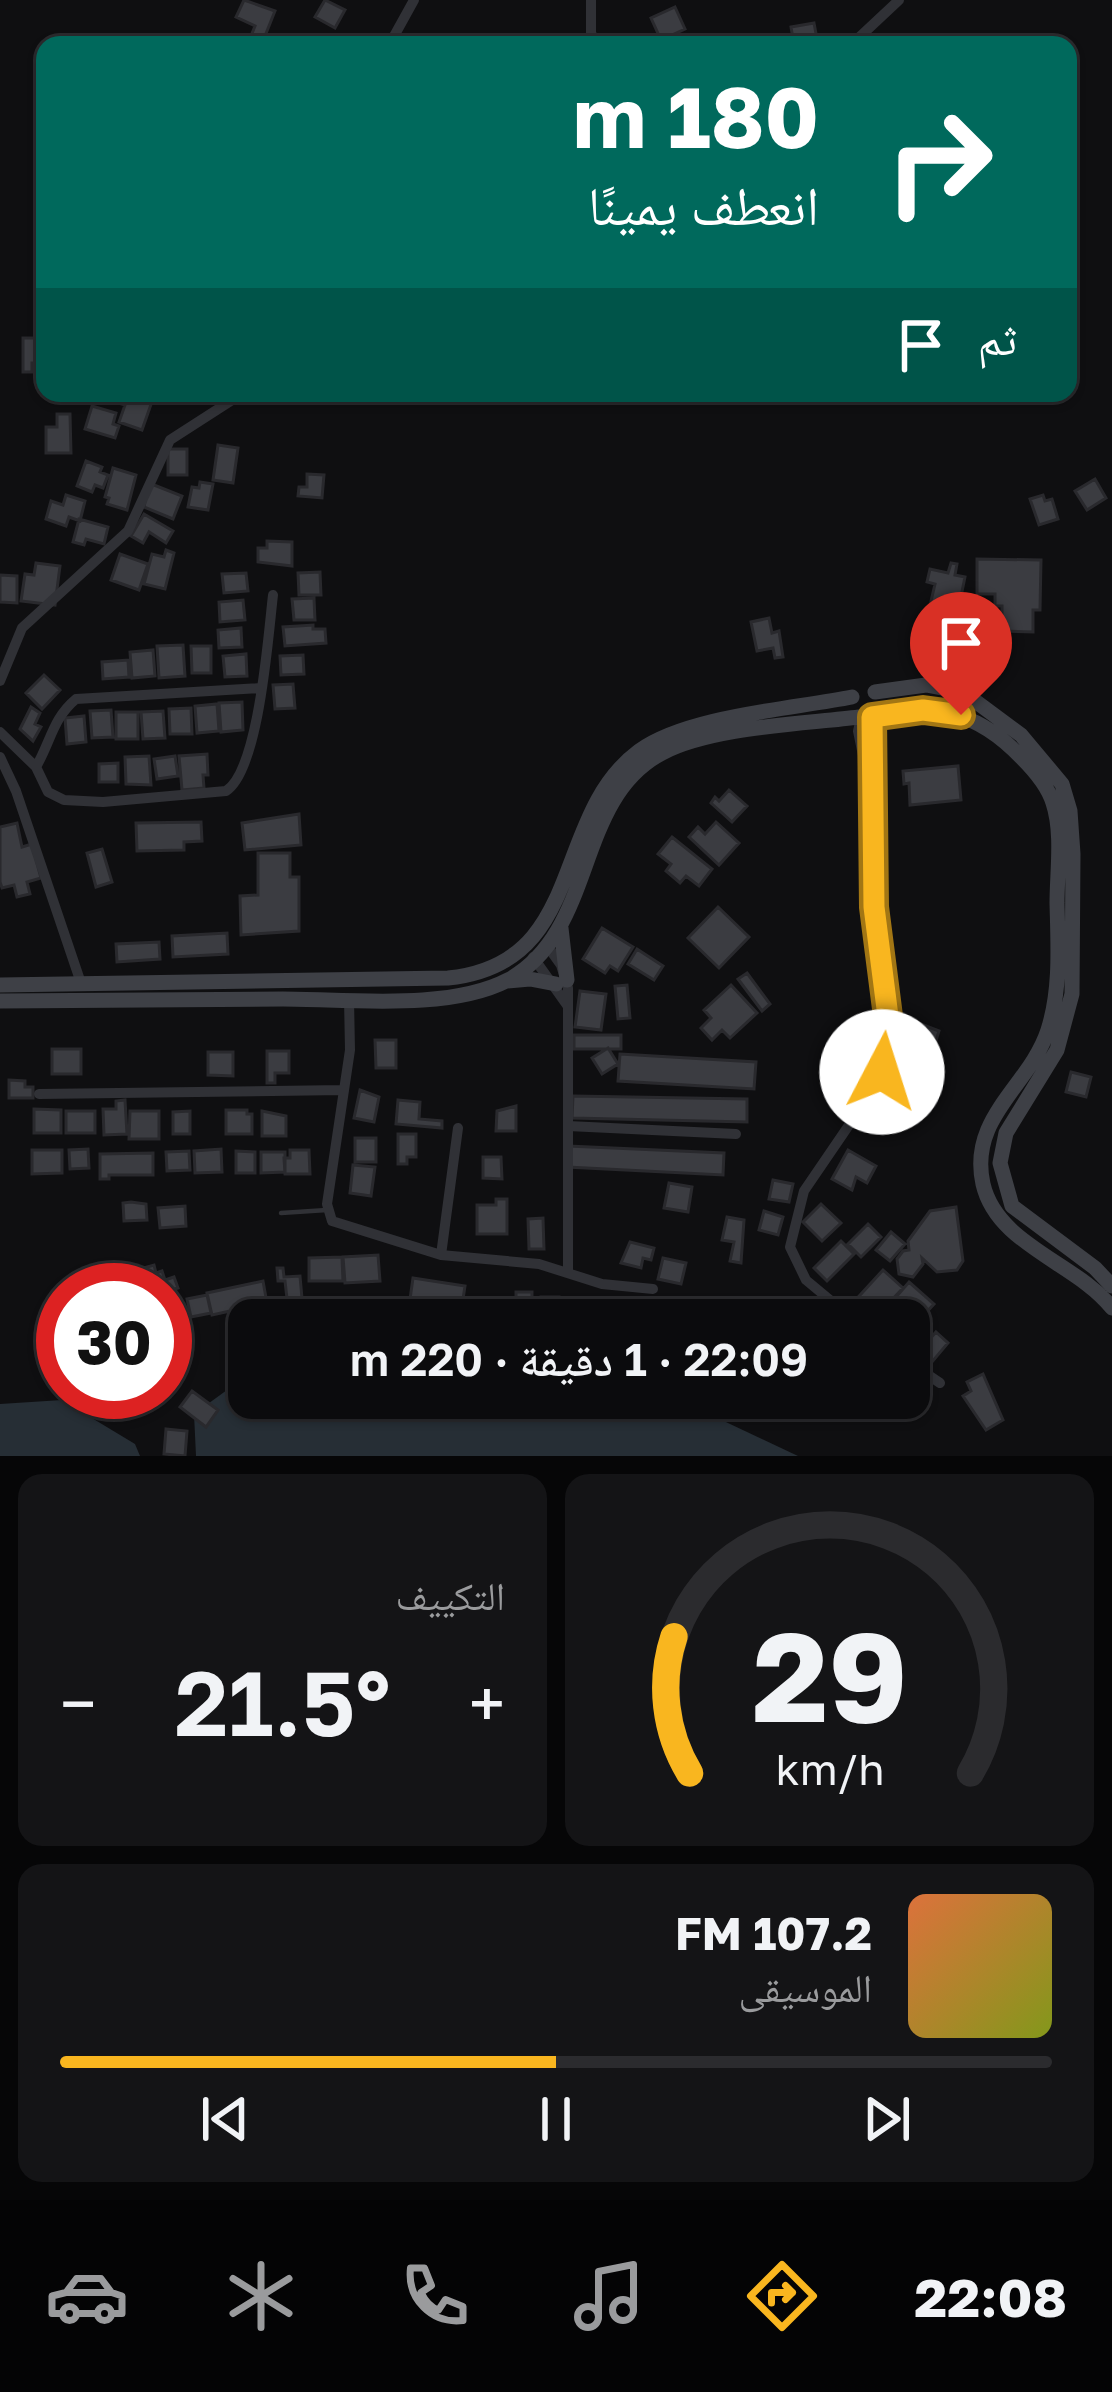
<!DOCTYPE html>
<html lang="ar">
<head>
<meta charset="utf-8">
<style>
  :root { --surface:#0b0b0d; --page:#141416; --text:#f1f3f6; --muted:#9a9b9d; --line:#2b2b2e; --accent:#f9b61f }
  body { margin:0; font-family:"Golos Text","Noto Naskh Arabic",sans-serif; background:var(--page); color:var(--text); direction:rtl; height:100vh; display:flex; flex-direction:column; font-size:45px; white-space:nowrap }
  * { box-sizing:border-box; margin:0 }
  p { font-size:39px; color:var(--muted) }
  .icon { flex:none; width:66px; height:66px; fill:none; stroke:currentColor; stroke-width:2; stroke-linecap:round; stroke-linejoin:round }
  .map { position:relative; height:1456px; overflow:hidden; direction:ltr }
  .side { display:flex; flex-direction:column; gap:18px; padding:18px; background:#060607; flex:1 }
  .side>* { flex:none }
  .guide { position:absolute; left:36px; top:36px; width:1041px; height:366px; border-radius:24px; box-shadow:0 3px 9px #0004,0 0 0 3px var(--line); direction:rtl; background:#00695c; color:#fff; overflow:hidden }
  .speed { position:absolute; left:36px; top:1263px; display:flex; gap:24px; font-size:60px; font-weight:700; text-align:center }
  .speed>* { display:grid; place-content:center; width:156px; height:156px; border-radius:50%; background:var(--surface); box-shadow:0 3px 9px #0004,0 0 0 3px var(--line); line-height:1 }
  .speed .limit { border:18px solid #d22; background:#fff; color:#111 }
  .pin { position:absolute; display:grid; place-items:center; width:102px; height:102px; color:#fff; margin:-123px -51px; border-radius:50% 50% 50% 0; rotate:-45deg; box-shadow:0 0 12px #0007 }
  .pin .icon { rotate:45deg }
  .me { position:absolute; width:132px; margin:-66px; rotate:5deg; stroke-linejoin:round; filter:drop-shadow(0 0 9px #0008) }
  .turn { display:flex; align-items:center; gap:42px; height:252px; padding:0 60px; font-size:54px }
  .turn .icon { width:156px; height:156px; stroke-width:2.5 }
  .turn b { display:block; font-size:84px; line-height:102px }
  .then { display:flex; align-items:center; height:114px; padding:0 60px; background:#0003; gap:24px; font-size:45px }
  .big { font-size:90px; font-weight:600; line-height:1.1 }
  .side .widget { flex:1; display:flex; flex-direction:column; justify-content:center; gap:18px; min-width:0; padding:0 42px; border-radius:24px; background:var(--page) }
  .side .dial { align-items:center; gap:0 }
  .dial svg { height:312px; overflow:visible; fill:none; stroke:var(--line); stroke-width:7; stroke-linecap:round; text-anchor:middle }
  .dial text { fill:var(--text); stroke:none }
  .song { display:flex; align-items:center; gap:36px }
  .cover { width:144px; height:144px; border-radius:18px; background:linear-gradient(135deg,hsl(20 70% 55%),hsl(70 70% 35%)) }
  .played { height:12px; border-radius:6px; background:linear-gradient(90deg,var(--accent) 50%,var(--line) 50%) }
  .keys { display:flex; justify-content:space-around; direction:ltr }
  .heat { display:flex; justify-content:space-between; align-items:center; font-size:66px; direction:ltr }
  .side .tiles { flex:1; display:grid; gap:18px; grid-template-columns:1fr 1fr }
  .widget:last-child { grid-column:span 2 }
  .trip { position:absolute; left:228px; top:1299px; width:702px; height:120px; border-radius:24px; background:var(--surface); box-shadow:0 3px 9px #0004,0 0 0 3px var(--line); font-weight:600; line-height:120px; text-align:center; direction:rtl }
  .menu { display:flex; height:192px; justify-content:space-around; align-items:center; background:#040405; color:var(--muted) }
  .menu .icon { width:84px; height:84px }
  .menu .on { color:var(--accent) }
  .menu b { font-size:54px; color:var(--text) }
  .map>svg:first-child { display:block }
</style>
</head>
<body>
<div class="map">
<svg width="1112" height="1456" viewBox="0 0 1112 1456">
  <rect width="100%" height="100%" fill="#0f0f11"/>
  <!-- water -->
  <path fill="#262e35" d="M249,1374V1398H675L798,1456H196L194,1414Z
    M62,1400L135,1444L140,1456H0V1404Z"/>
  <!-- building -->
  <path fill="#3b3c41" stroke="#29292d" stroke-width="3" d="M244,0L275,11L263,41L251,36L255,26L236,17Z
    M325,0L345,10L335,28L315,17Z
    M675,7L685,29L661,40L651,18Z
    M814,23L818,44L794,45L791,27Z
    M23,338H45V363H32V372H23Z
    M101,393H155L142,430L119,422L125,405L100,397Z
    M92,406L116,413L113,424L119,426L115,438L85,429Z
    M57,414H70L71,453H46V427H57Z
    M218,445L238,448L233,483L213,480Z
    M168,449H187V475H168Z
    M86,461L102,467L100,472L108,475L103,488L95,485L92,492L77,486Z
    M113,468L136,475L127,510L107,504L109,498L105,497Z
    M307,474L324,475L322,498L298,496L299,487H307Z
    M1095,479L1106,498L1087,510L1075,491Z
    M200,482L213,484L208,510L188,507L192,487L199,488Z
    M149,483L182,496L173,519L144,507Z
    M66,495L85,501L80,521L69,517L66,526L46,519L51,501L63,505Z
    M1043,495L1045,501L1052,499L1058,519L1039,525L1030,499Z
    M144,514L173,531L166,543L149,532L143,543L131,536Z
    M79,519L108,527L104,544L86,539L84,545L73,542Z
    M267,541L292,542V566L258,562V548H267Z
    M166,550L174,553L165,589L144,584L152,554L164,557Z
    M120,554L148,564L139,590L111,580Z
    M977,559L1041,560L1040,610H1033V632L1002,631V606H995V594H977Z
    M36,563L60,566L55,605L21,601L25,574L34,575Z
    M951,563L957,564L955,575L965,577L956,621L928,614L935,584L927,582L930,569L948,573Z
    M320,572L321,595H299L298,573Z
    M246,573L248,591L224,593L222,574Z
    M0,575L17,576V603L0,602Z
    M314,598L315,620H294L292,599Z
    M243,600L245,620L220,622L219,602Z
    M769,618L772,633L779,631L783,657L775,658L773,648L757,651L751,622Z
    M313,625V629H325L326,643L285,646L283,627Z
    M241,628L242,647L219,648L218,630Z
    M183,645L185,676L159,678L157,646Z
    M191,646H211V673H192Z
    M153,650L155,676L132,678L130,652Z
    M246,654L247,676L225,677L223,656Z
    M303,655L304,674L281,675L280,656Z
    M128,660L129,677L103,679L102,662Z
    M44,675L60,690L42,709L26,693Z
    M293,684L295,708L275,709L273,685Z
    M242,702L243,730L221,732L219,703Z
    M217,704L219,731L197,733L195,706Z
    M31,707L40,713L35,724L41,727L33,741L20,729Z
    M191,708L192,734H170L169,709Z
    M111,710L113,737L92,738L90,711Z
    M163,711L165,738L143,739L141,712Z
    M116,712H138V739H116Z
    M84,716L86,742L67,744L65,718Z
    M207,754L208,775H203L204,788L182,790L179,756Z
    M149,756L151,785L126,784L125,757Z
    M175,756L178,776L157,779L154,759Z
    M118,763V782H99V764Z
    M958,766L961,800L910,805L909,783L904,784L903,771Z
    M729,790L747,806L732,822L711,803L715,797L719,801Z
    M299,814L301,845L245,850L242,823Z
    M201,822L202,841L184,842V850L137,851L136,823Z
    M716,822L739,843L719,865L689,837L698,827L705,834Z
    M17,823L22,847L32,844L41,878L27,882L30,894L17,897L14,885L2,888L0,882V827Z
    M672,837L712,869L699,886L686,876L680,883L666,871L671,864L658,854Z
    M102,849L112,882L96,887L87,853Z
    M258,853H290V877H299V931L241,935L240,896L258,895Z
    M718,907L749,937L719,968L688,938Z
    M602,928L633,947L618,971L610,966L605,973L583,959Z
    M227,933L228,954L173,957L172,936Z
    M159,942L160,959L117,962L116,944Z
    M637,949L663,966L654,980L628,964Z
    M747,973L770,1004L762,1011L738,979Z
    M627,985L630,1018L618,1019L615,986Z
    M731,985L757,1013L730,1038L722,1030L712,1040L701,1028L711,1018L704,1010Z
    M580,991L606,994L601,1030L575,1027Z
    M913,1021L939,1031L931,1057L904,1049Z
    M574,1035H621V1049H574Z
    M375,1040H396V1068H376Z
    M608,1048L618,1064L602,1074L592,1058Z
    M52,1049H81V1074H52Z
    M267,1051H289V1073H275V1083H267Z
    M208,1052H233V1076L208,1075Z
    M620,1054L756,1062L754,1089L618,1081Z
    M1071,1072L1091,1077L1086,1097L1066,1092Z
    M9,1080L25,1081V1087H33V1098H9Z
    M360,1090L379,1097L374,1122L354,1118Z
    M573,1096L747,1099V1122L572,1118Z
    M125,1100L127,1134L104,1135L103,1109H116V1101Z
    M398,1100L420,1102L419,1119L442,1121V1128L396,1124Z
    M516,1106V1131H496L497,1111Z
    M34,1109L61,1110V1133H34Z
    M226,1110H247V1114H252V1134H226Z
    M66,1111H95V1133H66Z
    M130,1111H159V1139H129Z
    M190,1111V1134H173V1112Z
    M262,1111L286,1116V1136H262Z
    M398,1134H416V1157H407V1164H398Z
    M355,1138H376V1162H355Z
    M568,1146L724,1153L723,1175L567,1167Z
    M88,1149L89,1168L70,1169L69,1150Z
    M221,1149L222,1172L195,1173L194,1151Z
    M32,1150H62V1173L32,1174Z
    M290,1150H309L310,1174H285L284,1158H290Z
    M848,1150L876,1166L867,1183L856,1177L852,1190L832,1179Z
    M189,1151L190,1170L167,1171L166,1152Z
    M236,1151L255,1152V1173H236Z
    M261,1152H285V1172L261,1173Z
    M153,1153V1175H109V1179H100V1154Z
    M483,1157H501L502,1179L483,1178Z
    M353,1165L375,1167L371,1196L350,1193Z
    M773,1180L793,1184L789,1202L769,1199Z
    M669,1183L692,1187L688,1212L664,1208Z
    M496,1199H507V1234H477V1205H496Z
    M131,1202L146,1204L147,1220L124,1221L123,1203Z
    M821,1204L841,1223L822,1241L803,1222Z
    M185,1206L186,1226L160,1228L158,1208Z
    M956,1207L963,1261L957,1270L937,1272L922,1258L923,1264L913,1277L899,1274L897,1259L903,1251L909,1250L908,1241L930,1211Z
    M764,1211L783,1217L778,1235L759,1230Z
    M727,1217L744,1220L741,1263L730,1261L734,1242L722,1240Z
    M543,1218L544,1249H529L528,1219Z
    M868,1224L881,1237L861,1257L848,1244Z
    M891,1232L905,1244L890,1261L876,1250Z
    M841,1241L854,1254L827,1281L814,1268Z
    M630,1242L654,1248L651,1260L643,1258L641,1268L621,1263Z
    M378,1255L380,1281L345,1283L343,1257Z
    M342,1257L343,1281H309V1258Z
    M663,1258L686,1263L681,1284L658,1279Z
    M154,1265L156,1273L162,1271L165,1280L174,1277L178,1288L165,1292L158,1287L124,1290L122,1283L143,1276L140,1269Z
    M277,1268H283L284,1277L300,1276L302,1298L287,1299L285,1281H278Z
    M883,1270L903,1288L873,1320H867L851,1305Z
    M413,1278L465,1286L462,1306L410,1299Z
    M263,1281L267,1303L212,1315L207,1293Z
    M909,1282L934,1304L924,1315L929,1318L912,1337L918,1343L909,1353V1320H876Z
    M516,1292H532V1318H516Z
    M207,1295L211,1313L191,1317L187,1299Z
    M541,1297H559V1320H541Z
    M791,1298L812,1320H783L776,1313Z
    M936,1332L948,1343L932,1362L919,1351Z
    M983,1374L1003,1420L986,1430L963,1396L971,1391L967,1382Z
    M192,1391L218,1410L206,1427L180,1407Z
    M166,1429L187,1431L185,1456L164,1454Z"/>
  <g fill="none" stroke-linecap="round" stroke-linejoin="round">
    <!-- lane -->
    <path stroke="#303136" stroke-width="4.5" d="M281,1213L327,1210"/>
    <!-- street -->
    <path stroke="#303136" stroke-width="10" d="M591,0V33L597,45
      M384,45L393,38L414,0
      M851,45L899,0
      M0,681L22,628L128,531L170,440L243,393
      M861,718L858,731L867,775
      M0,732L36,767L48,792L64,800L103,802L226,791C259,770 268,637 273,595
      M0,757L16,791L82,986
      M36,767C51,741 53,718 76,699L261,688
      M546,944L561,965L568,988V1271
      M533,957L567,1005
      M349,999L350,1050L327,1204L332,1221L441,1255L539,1264L602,1284L653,1289
      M39,1094L344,1090
      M568,1126L736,1134
      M441,1255L458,1128
      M854,1320L806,1280L790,1247L804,1191L875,1087L890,1032L874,907L872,717
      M909,1362L940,1383"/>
    <!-- secondary -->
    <path stroke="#3e4046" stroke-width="15" d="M875,692L926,685L963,692L1021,735L1062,784L1070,811L1073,854L1072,994L1057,1050L1006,1133L1000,1163L1012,1206L1095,1268L1112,1286
      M874,716C940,707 974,708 1022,758C1035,771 1048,786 1053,803C1063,833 1057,872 1057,903C1058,945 1061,989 1048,1030C1030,1086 968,1117 983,1184C997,1245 1077,1263 1112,1308
      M561,928L567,980
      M507,981L530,979L556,984
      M0,985L448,978C588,964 550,817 639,751C687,716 792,709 852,697
      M0,1001C94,1001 188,1000 283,999C348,999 449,1011 508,980C598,931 573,800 662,753C711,727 803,724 859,717"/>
  </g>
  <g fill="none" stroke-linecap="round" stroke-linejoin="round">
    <defs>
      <path id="route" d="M882,1072L890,1032L874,907L872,717L923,710L961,715"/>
    </defs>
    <!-- route casing -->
    <use href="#route" stroke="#a27614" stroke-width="30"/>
    <!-- route -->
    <use href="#route" stroke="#f9b61f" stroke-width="21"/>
  </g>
</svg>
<div class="speed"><div class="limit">30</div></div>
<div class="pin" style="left:961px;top:715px;background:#d93025"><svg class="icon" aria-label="arrive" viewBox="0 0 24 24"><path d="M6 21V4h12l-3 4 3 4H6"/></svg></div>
<svg class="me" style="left:882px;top:1072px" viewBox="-20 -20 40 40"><circle r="19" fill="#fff"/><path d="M0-13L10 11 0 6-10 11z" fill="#f9b61f"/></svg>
<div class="trip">22:09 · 1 دقيقة · 220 m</div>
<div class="guide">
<div class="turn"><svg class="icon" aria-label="right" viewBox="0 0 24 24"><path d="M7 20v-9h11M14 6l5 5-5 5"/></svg><div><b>180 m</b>انعطف يمينًا</div></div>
<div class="then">ثم<svg class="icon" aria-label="arrive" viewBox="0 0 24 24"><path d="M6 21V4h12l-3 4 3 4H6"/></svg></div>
</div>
</div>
<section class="side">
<div class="tiles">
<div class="widget dial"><svg viewBox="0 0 100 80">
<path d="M14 69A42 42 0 1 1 86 69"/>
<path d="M14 69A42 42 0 0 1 10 34" stroke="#f9b61f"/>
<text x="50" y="56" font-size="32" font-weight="700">29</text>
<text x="50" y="72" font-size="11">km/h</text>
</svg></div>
<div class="widget"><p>التكييف</p>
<div class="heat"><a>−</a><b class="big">21.5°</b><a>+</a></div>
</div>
<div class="widget">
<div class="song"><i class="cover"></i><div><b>107.2 FM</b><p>الموسيقى</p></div></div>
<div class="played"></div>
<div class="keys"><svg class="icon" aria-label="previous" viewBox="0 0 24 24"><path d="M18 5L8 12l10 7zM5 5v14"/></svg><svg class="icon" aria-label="pause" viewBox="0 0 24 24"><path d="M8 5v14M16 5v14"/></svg><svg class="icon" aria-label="next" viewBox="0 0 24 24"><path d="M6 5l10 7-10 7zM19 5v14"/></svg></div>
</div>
</div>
</section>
<nav class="menu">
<b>22:08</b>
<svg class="icon on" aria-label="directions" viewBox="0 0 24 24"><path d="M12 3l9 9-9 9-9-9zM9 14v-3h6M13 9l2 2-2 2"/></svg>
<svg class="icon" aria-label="music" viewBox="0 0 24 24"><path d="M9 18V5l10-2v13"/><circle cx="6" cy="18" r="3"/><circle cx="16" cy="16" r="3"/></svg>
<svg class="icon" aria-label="phone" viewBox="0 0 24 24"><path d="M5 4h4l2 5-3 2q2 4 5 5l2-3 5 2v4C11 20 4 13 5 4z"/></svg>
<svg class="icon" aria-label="climate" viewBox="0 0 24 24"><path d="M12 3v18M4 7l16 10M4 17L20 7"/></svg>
<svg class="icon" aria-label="car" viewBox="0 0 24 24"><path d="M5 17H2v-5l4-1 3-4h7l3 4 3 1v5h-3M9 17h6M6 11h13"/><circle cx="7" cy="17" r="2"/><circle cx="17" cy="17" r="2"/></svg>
</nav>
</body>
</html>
